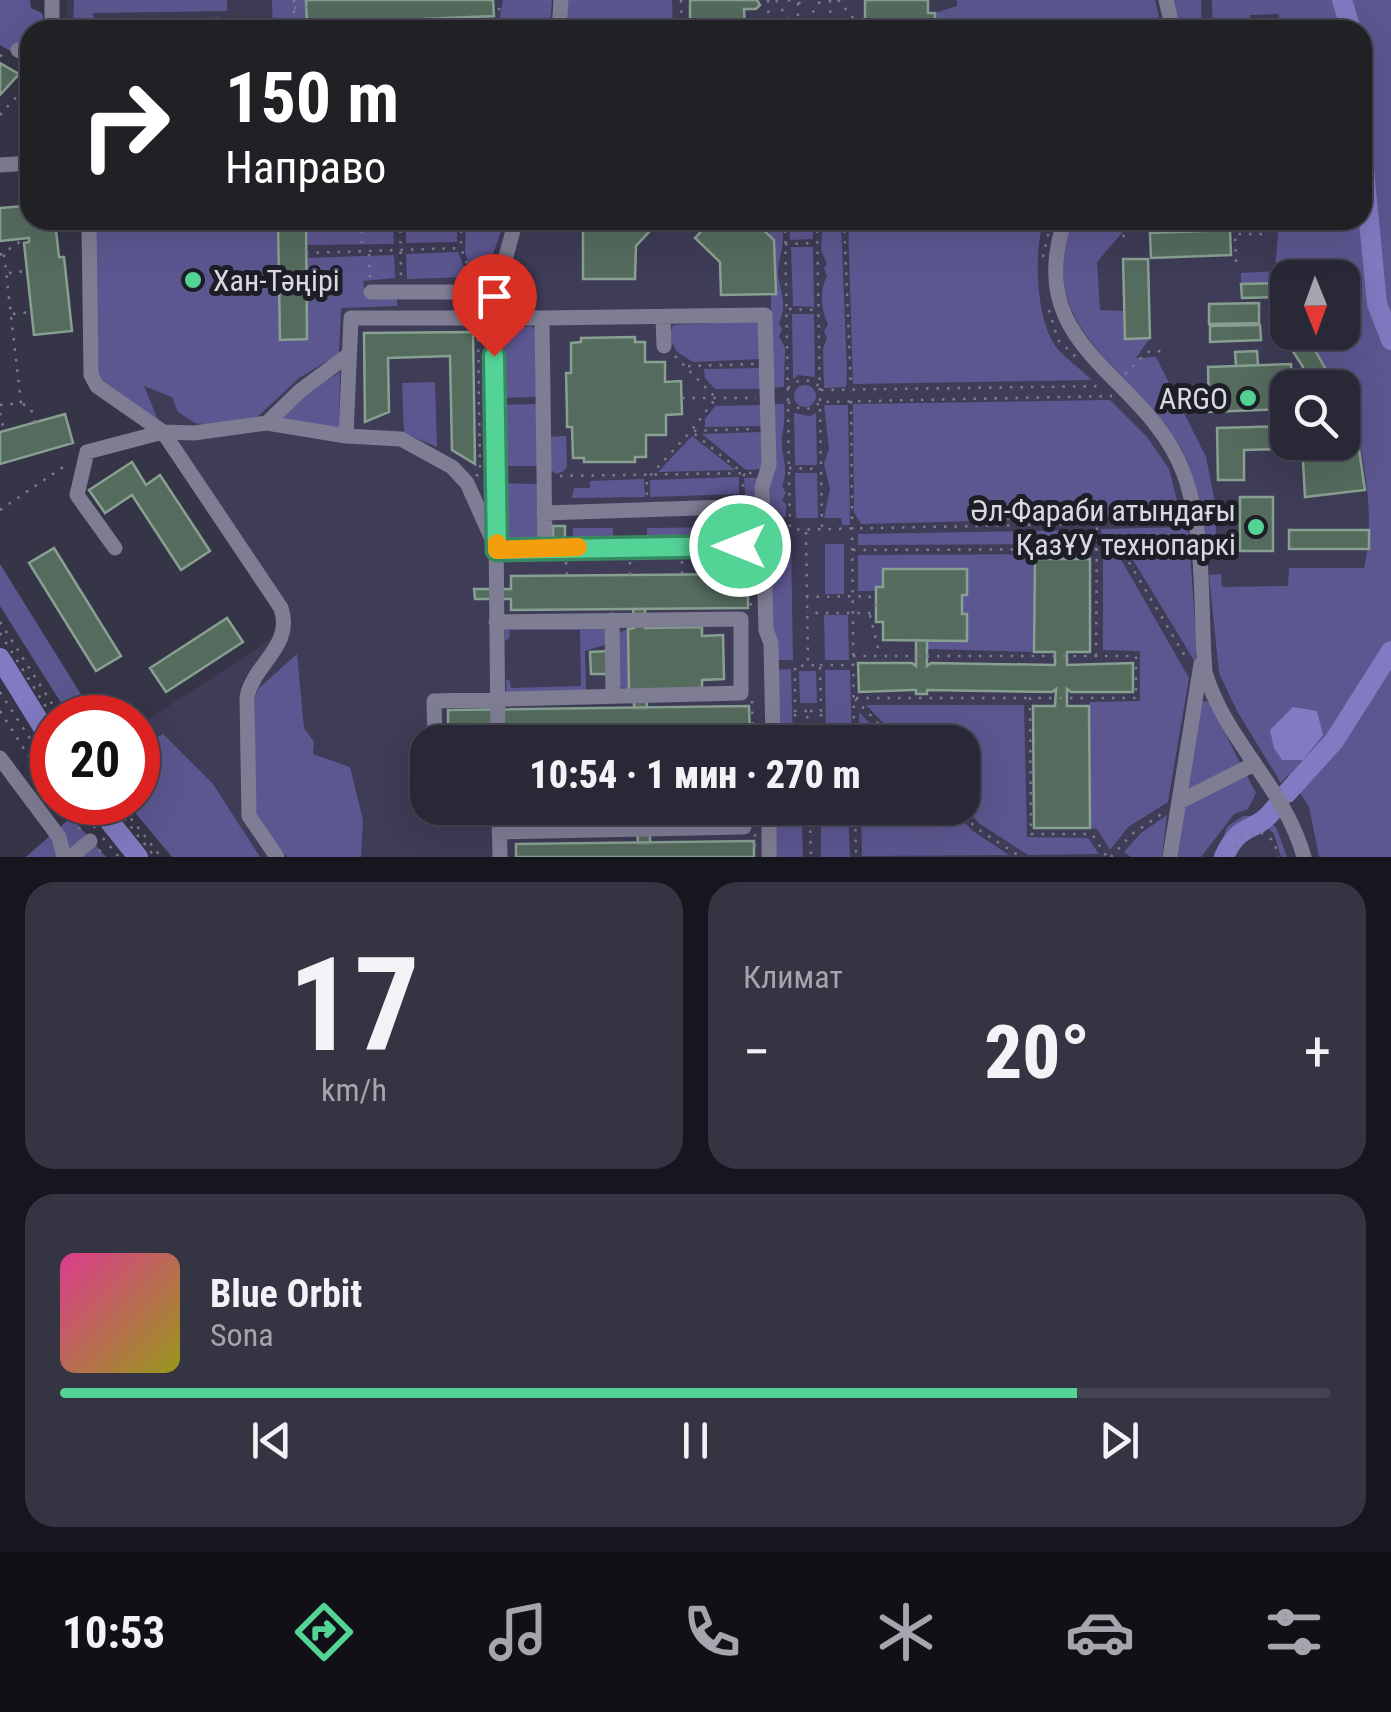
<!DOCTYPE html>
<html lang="ru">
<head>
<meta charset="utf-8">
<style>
  :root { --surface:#282836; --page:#343442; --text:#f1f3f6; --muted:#a5a6ad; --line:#444451; --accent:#54d396 }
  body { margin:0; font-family:"Roboto Condensed",sans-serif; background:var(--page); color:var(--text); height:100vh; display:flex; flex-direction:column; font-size:38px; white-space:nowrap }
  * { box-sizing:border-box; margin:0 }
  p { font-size:32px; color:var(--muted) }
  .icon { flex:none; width:55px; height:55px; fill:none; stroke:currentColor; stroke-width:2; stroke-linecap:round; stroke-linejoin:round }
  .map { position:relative; height:857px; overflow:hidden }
  .details { display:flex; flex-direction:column; gap:25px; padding:25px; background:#16161e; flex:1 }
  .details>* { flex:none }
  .hud { position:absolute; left:20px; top:20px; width:1352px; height:210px; border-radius:30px; box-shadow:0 10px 40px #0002,0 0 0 2px var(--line); background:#202124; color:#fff; overflow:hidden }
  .needle { width:65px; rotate:179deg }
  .buttons { position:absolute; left:1270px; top:260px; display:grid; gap:20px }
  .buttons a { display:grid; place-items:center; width:90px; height:90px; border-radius:20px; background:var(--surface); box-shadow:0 10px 40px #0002,0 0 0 2px var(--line); font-size:50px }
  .speed { position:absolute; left:30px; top:695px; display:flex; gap:20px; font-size:50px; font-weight:700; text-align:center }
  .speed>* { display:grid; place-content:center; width:130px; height:130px; border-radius:50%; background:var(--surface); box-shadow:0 10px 40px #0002,0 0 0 2px var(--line); line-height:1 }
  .speed .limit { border:15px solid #d22; background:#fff; color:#111 }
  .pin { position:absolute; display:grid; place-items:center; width:85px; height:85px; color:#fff; margin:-102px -42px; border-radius:50% 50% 50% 0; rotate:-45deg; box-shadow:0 0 10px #0007 }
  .pin .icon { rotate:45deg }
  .me { position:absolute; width:110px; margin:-55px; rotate:270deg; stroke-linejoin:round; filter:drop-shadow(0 0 8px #0008) }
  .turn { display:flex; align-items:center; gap:35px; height:210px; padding:0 40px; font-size:45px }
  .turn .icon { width:130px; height:130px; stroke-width:2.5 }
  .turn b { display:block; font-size:70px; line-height:85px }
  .big { font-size:75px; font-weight:800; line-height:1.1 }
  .details .tile { flex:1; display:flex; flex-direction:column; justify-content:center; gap:15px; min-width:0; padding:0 35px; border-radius:30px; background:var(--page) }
  .details .dial { align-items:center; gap:0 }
  .dial b { font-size:130px; line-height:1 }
  .song { display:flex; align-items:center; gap:30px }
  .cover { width:120px; height:120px; border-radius:15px; background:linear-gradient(135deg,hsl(330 70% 55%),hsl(60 70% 35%)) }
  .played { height:10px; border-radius:5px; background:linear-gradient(90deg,var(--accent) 80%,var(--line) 80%) }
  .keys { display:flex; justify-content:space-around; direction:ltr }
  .heat { display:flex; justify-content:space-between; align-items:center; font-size:55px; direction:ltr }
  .details .tiles { flex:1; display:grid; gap:25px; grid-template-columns:1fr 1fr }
  .tile:last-child { grid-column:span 2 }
  .trip { position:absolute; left:410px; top:725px; width:570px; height:100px; border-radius:30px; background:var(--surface); box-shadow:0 10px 40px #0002,0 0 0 2px var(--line); font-weight:800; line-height:100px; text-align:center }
  .tabs { display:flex; height:160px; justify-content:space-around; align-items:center; background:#101016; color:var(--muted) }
  .tabs .icon { width:70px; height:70px }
  .tabs .selected { color:var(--accent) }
  .tabs b { font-size:45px; color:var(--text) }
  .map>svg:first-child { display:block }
</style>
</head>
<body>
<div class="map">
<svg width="1391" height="857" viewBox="0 0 1391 857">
  <rect width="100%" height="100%" fill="#363548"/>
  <!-- built -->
  <path fill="#3e3c56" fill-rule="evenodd" d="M67,0H1304L1309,30H66Z
    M81,220H1302L1288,278V332H1342L1391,615L1253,722L1309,807L1319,857H186L138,794V726L270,640L276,623L271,606L163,446L140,425L90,390L84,374ZM1288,388H1342V442H1288ZM428,742H962V808H428Z"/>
  <!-- green -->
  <path fill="#5d5791" d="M0,0H30L31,8L42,13L46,30H30V51L12,52L0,45Z
    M74,0H227V11L93,13L96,30H73Z
    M272,0H306L308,24L494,16L489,30H273Z
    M503,0H552L550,30H497Z
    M568,0H672L673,30H565Z
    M957,0H1155L1162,30H928L935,27V13L957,6Z
    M1172,0H1201L1202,30H1179Z
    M1212,0H1391V857H1319L1309,807L1288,775L1281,783L1237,711L1219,673L1209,575L1221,574L1222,587L1288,586L1289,568H1364C1374,527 1367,473 1357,432C1353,417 1343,403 1342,388L1336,387L1305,333L1342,332V278H1288L1287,283L1241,284V273L1275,271L1279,220H1362V30H1285L1278,14L1250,15V30H1213Z
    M177,20V30H137V21Z
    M92,220H278L281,340L307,339L306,258L394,255L395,278L363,281L366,298H397V306L341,308L339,354L299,378L255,419L210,425L195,423L178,412L172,397L144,386L158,420L103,381L98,374Z
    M306,220H393L394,244L306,245Z
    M406,220H457V242L406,243Z
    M466,220H505L487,271L472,273L465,252Z
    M769,220H778C790,236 777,258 778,274C780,292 788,304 779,323L782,330L779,336L785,348L784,387L773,388Z
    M789,220H813V239L790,240Z
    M823,220H841L847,373L846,387L824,388L823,349L827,338L824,331L828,325C821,309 819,290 827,276L824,268L827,264L821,250Z
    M848,220H1044C1033,252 1036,319 1056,347C1066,359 1081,369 1092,380L853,384Z
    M1073,220H1133L1097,262L1100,310L1124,311L1125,339L1150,338L1136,358L1156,357L1206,457L1215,503L1217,552H1204C1200,516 1199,480 1181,448C1135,366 1031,333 1073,220Z
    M791,247H813L814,307L793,306Z
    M458,252L468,277L407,279L406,254Z
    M792,314H814L815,377L798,375L793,379Z
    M759,321L761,359L693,362L677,352L669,337L673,325Z
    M531,326L535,329L536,397L503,398L502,331Z
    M761,368L762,389H715L705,378L704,369Z
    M340,372L339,429L282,419L311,390Z
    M435,382L437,447L404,433L402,383Z
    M794 396a11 11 0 1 1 22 0a11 11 0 1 1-22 0Z
    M1110,400L1147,437L1169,469L1181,516L861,524L854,512L853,404Z
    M536,404L537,466H503L502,405Z
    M772,404H784C785,416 784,426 782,437C780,454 790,468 782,486L786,493L782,500L786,504V517H773L772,524H769Z
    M762,405L763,426L705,427V419L715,406Z
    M824,405H848L850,525H842L841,518H824L830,489L824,464L829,449Z
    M794,413L810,416L816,413L817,465H795Z
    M762,432L763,469L746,470L702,434Z
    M566,436L567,466L564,471L556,474L550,469L549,437Z
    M692,436L735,470L658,472Z
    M795,473H817L818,518H796Z
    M739,477V494L650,497V480Z
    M744,478H759V537L748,540Z
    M644,479L645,497L572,498L574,488H590V481Z
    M503,483L537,484L539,538L534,542H511L504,536Z
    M732,527L735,534L732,540L647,542V528Z
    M1188,527L1197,649L1195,662L1124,545L1102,544L1101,529Z
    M573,528H613V543H573Z
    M1091,530V544L858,545V534Z
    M768,536H773L774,544H791L793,660H775L771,631Z
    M825,544H844V594H825Z
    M1091,554L1090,559H1035L1034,652L927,649V641L967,640V614H962V595L967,594V569H884L883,587H877L876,591H858V555Z
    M1103,556H1119L1189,678L1168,802L1128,827L1110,850L1097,829L1090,828L1089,706L1090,702L1140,701V651L1103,650Z
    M0,564L95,717H70L0,606Z
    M824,615H848L849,660H825Z
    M600,624L608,632V644L585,651L586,690L506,692V679L510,681L511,688L581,686L580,630H510L509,638L505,641V626Z
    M628,629L629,691L617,685V633Z
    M297,654L304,728L314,742L313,754L350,767L363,820L361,857H287L259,823L255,808V698L258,689Z
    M791,669L793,742H777L775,670Z
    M825,670H850L852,742H826Z
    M799,671H816L817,703H800Z
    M1208,701L1256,793L1248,809L1234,814L1201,857H1178L1200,702Z
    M866,705H1024L1027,837L1088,838L1099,854L1028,855L980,824L963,806L962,742H902Z
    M859,712L888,742H860Z
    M163,734L213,784L260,857H172L127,803L138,802V748Z
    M778,808H794V827H802L803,857H775L774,822Z
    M828,808H848L850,857H821V827L828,826Z
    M861,808H950L973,831L1009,855L862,856Z
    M1167,815L1162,857H1131L1124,852L1141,833Z
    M1243,816H1266L1277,829L1287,857H1281L1274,834L1268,828C1245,831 1238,835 1228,857H1217L1227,827Z
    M71,817L106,857H26Z"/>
  <!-- water -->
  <path fill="#827ac2" d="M1293,707L1317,711L1323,735L1303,760H1282L1274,748L1270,730Z"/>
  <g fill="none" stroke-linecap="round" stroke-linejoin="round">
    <!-- river -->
    <path stroke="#827ac2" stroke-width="20" d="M1342,0L1351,30
      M1362,149L1377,304L1391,340
      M0,658L52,742
      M1287,793L1334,741L1391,651
      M94,802L138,857
      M1224,857C1240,820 1255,835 1275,808"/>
  </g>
  <!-- building -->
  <path fill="#556b5e" stroke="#88a092" stroke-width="2.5" d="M306,0H493L494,16L307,24Z
    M690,0H757L760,5L756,9H744L745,30H690Z
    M865,0H928V13H935V27L865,30Z
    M218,19V30H178L177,20Z
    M96,21H136L137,30H96Z
    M0,63L19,74L0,95Z
    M24,206V209H30V220L55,222L59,257H64L72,331L34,335L24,243L29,242V238L0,241V208Z
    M278,220H306L307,339L280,340Z
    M589,220H660L636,246L635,279H583V226Z
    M712,220H753L774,240L776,294L721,295L720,262L695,238Z
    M1235,220H1262V229L1235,230Z
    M1230,230L1231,255L1151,258L1150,233Z
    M1123,259H1148L1150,338L1125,339Z
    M1288,283V297L1242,298L1241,284Z
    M1274,297H1288V332H1305L1336,388H1305L1303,367L1278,328Z
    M1259,303V323L1209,324V304Z
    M1260,325L1261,340L1210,342V326Z
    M473,332L475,464L452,450L450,356L388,358L389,412L365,422L364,333Z
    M635,337V342H645V362H665V382L681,381L682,414L666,415V435H646V457H635V462H584V458H573L572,427H567V413L566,373H571V343L581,342V338Z
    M1257,351L1258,365L1236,366L1235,352Z
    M1291,364L1292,388H1288V409L1209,412L1208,367Z
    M1342,399L1353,418L1354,425L1342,426Z
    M65,414L73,443L0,464V432Z
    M1287,426V449L1244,450V480H1218L1217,428Z
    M1356,429L1365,490L1305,497L1302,442H1342V430Z
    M132,462L146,485L160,475L210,551L181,570L132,495L105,513L89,490Z
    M1240,497H1273V551H1240Z
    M553,526H565V544H553Z
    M1289,530H1369V549H1289Z
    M54,548L121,656L96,671L29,563Z
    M1035,559H1090V652H1067V665L1133,663V692H1071L1067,689V706H1089L1090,828H1034L1033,706H1055L1056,689L1052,692L927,690V694H916V690H912L859,692L858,663H912L916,666V640L927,641V666L931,663L1055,665V652H1034Z
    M883,569H967V595H962V614H967V641L883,640V622H876V587H883Z
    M748,574V608L511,610V599H475L474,589H511V576Z
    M633,609H645V628L702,627V636L723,635L724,679L702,680V690L646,691L647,708H634V691H629L628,629L634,628Z
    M227,618L243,642L166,692L150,668Z
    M609,651V674H591L590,652Z
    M749,706L750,741L448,742V710Z
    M632,808H728V816H706V827L650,828V843H638L637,828H633Z
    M754,841V857H516V844Z"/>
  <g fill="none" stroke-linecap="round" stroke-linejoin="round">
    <!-- path -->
    <path stroke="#7d7c8d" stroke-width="2.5" stroke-dasharray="2.5 8" stroke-linecap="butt" d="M294,0V30
      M681,0L682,30
      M768,0L769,30
      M776,0L795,30
      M788,0L799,3L807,0
      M830,0L831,30
      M838,0L853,18L845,30
      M798,3V30
      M294,8L307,7
      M493,30L499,15V0
      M801,30L821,0
      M0,55L9,61
      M0,115L30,82
      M361,220L362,250
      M400,220L401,278
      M461,220V248L473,279
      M785,220L790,529
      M817,220L822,529
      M844,220L851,388
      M1095,220L1127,238
      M1228,220L1234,233
      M785,244L816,243
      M306,253L461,248
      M369,254L370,281
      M0,255L26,238
      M1043,257L1050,226
      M1236,262L1235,234H1269
      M9,273L27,271
      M789,309L816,310
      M1049,310L1058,340L1076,357
      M13,314L31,312
      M675,356L716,398L691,431L744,474L742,494
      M688,366L755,364
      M1125,374L1147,352L1164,351
      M788,388C798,378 807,378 819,386
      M821,390L1103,386
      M682,398H756
      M851,401L854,742
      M788,402C801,411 807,412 821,402L1112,396
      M23,404L31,409L35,423
      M0,405L21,403L4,254
      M0,413L4,431
      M789,468L820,469
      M476,476L480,473L478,331
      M560,476L752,473
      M647,495V479L691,431L756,429
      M0,510L69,463
      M776,530L1183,522
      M806,532L808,664
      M853,550L1121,549L1188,661
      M682,561V575
      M750,561L751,608
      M566,562L567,576
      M630,562V575
      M806,597L869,596L876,605L870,613H807
      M870,615L880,656
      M0,622L61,718
      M0,633L53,718
      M853,656H1136V698H1030L1031,834H1092L1107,857
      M1096,656L1097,526
      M820,665H852
      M0,692L52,773
      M856,698H1028
      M855,699L896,742
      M752,701L753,742
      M0,711L52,793
      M807,711H795V666L820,665L821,711H807L808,742
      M795,714L796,742
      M821,714V742
      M60,802L80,829
      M74,802L95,828
      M111,802L155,857
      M118,802L161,857
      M798,808L799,819H823L822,808
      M855,808L856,857
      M957,808L976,828L1021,857
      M810,820L811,857
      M755,834V851
      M103,838L119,857
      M99,850L106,857
      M1111,857L1132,834L1163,813
      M1231,857L1241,838L1262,833L1274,841L1278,857"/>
    <!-- minor -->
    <path stroke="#7e7d94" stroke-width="15" d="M1166,0L1173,30
      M52,30V0
      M559,30L561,0
      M18,50L30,56
      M0,165L30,163
      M89,220L91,375L97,386L163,432L281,608C294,646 254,663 247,697L249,816L277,857
      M1065,220C1020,350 1148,374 1184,474C1206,536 1200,608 1205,672C1225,741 1285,787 1304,857
      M371,292H496
      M663,318L664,346
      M267,423L301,390L347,356
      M346,436L351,318H542
      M544,513L730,507L739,513L740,546
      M115,548L77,495L87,452L163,432L194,433L267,423L346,436L401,439L452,467L467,483L497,550L764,545
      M545,548L542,318L765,315L769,465L762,487L766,630L771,643L773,742
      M612,620L613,695
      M435,742L434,701L741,693V619L496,622
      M498,742L494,317L496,292L516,220
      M0,758L59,837L64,857
      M1179,802L1254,764
      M499,808L500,857
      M615,808V830
      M499,832L744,827L743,808
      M71,857L90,841
      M769,857V821L774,808
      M1170,857L1201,664"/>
  </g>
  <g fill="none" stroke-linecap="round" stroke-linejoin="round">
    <defs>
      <path id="route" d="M494,356L497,550L740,546"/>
    </defs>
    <!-- route casing -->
    <use href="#route" stroke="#378962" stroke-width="25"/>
    <!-- route -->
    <use href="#route" stroke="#54d396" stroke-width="18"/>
    <!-- slow -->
    <path stroke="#f59e0b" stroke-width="18" d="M497,543V550L578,547"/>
  </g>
  <!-- markers -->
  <g fill="#54d396" stroke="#1e1e26" stroke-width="4">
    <circle cx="193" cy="280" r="10"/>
    <circle cx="1248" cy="398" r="10"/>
    <circle cx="1256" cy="527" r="10"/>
  </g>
  <g text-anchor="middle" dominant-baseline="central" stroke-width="10" stroke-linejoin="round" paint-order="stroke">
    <!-- poi labels -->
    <g font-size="30" fill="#d9d8e5" stroke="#1e1e26" text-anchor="end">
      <text x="213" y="280" text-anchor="start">Хан-Тәңірі</text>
      <text x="1228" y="398">ARGO</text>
      <text x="1236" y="510">Әл-Фараби атындағы<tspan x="1236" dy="34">ҚазҰУ технопаркі</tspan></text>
    </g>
  </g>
</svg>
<div class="buttons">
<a><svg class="needle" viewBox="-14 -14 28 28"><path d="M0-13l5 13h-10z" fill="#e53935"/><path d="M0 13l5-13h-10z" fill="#a5a6ad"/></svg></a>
<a><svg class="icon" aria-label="search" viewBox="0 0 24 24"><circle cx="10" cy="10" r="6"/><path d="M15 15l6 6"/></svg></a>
</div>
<div class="speed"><div class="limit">20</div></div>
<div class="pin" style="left:494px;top:356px;background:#d93025"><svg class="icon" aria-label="arrive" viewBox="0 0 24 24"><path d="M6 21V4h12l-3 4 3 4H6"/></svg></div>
<svg class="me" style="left:740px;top:546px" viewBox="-20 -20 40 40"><circle r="17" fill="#54d396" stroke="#fff" stroke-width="3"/><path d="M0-11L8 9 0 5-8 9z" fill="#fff"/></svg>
<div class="trip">10:54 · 1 мин · 270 m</div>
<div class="hud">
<div class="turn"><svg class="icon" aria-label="right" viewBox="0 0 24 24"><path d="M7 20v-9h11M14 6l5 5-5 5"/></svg><div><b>150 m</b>Направо</div></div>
</div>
</div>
<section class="details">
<div class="tiles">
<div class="tile dial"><b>17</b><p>km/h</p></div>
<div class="tile"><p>Климат</p>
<div class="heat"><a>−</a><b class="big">20°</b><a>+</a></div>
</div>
<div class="tile">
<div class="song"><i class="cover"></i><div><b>Blue Orbit</b><p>Sona</p></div></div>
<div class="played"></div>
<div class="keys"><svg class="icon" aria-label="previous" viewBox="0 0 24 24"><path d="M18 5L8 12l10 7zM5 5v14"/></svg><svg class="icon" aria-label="pause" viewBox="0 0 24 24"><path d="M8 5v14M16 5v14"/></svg><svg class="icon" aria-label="next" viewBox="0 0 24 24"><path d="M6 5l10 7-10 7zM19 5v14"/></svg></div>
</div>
</div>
</section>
<nav class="tabs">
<b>10:53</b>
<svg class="icon selected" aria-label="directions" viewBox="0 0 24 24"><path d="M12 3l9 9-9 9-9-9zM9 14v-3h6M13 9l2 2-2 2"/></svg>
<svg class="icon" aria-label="music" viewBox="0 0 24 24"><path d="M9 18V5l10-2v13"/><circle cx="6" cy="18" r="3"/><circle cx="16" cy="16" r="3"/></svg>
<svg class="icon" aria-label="phone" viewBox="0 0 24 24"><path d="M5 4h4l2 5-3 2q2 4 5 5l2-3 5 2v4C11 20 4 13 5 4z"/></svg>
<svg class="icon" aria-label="climate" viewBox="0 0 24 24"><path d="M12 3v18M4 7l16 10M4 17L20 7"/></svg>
<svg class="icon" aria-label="car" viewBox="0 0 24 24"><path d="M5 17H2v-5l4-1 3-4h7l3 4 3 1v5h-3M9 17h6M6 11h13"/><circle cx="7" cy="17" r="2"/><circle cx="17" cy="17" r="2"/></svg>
<svg class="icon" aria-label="filters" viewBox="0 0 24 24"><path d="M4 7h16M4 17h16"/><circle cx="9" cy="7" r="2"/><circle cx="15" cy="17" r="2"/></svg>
</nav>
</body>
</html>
